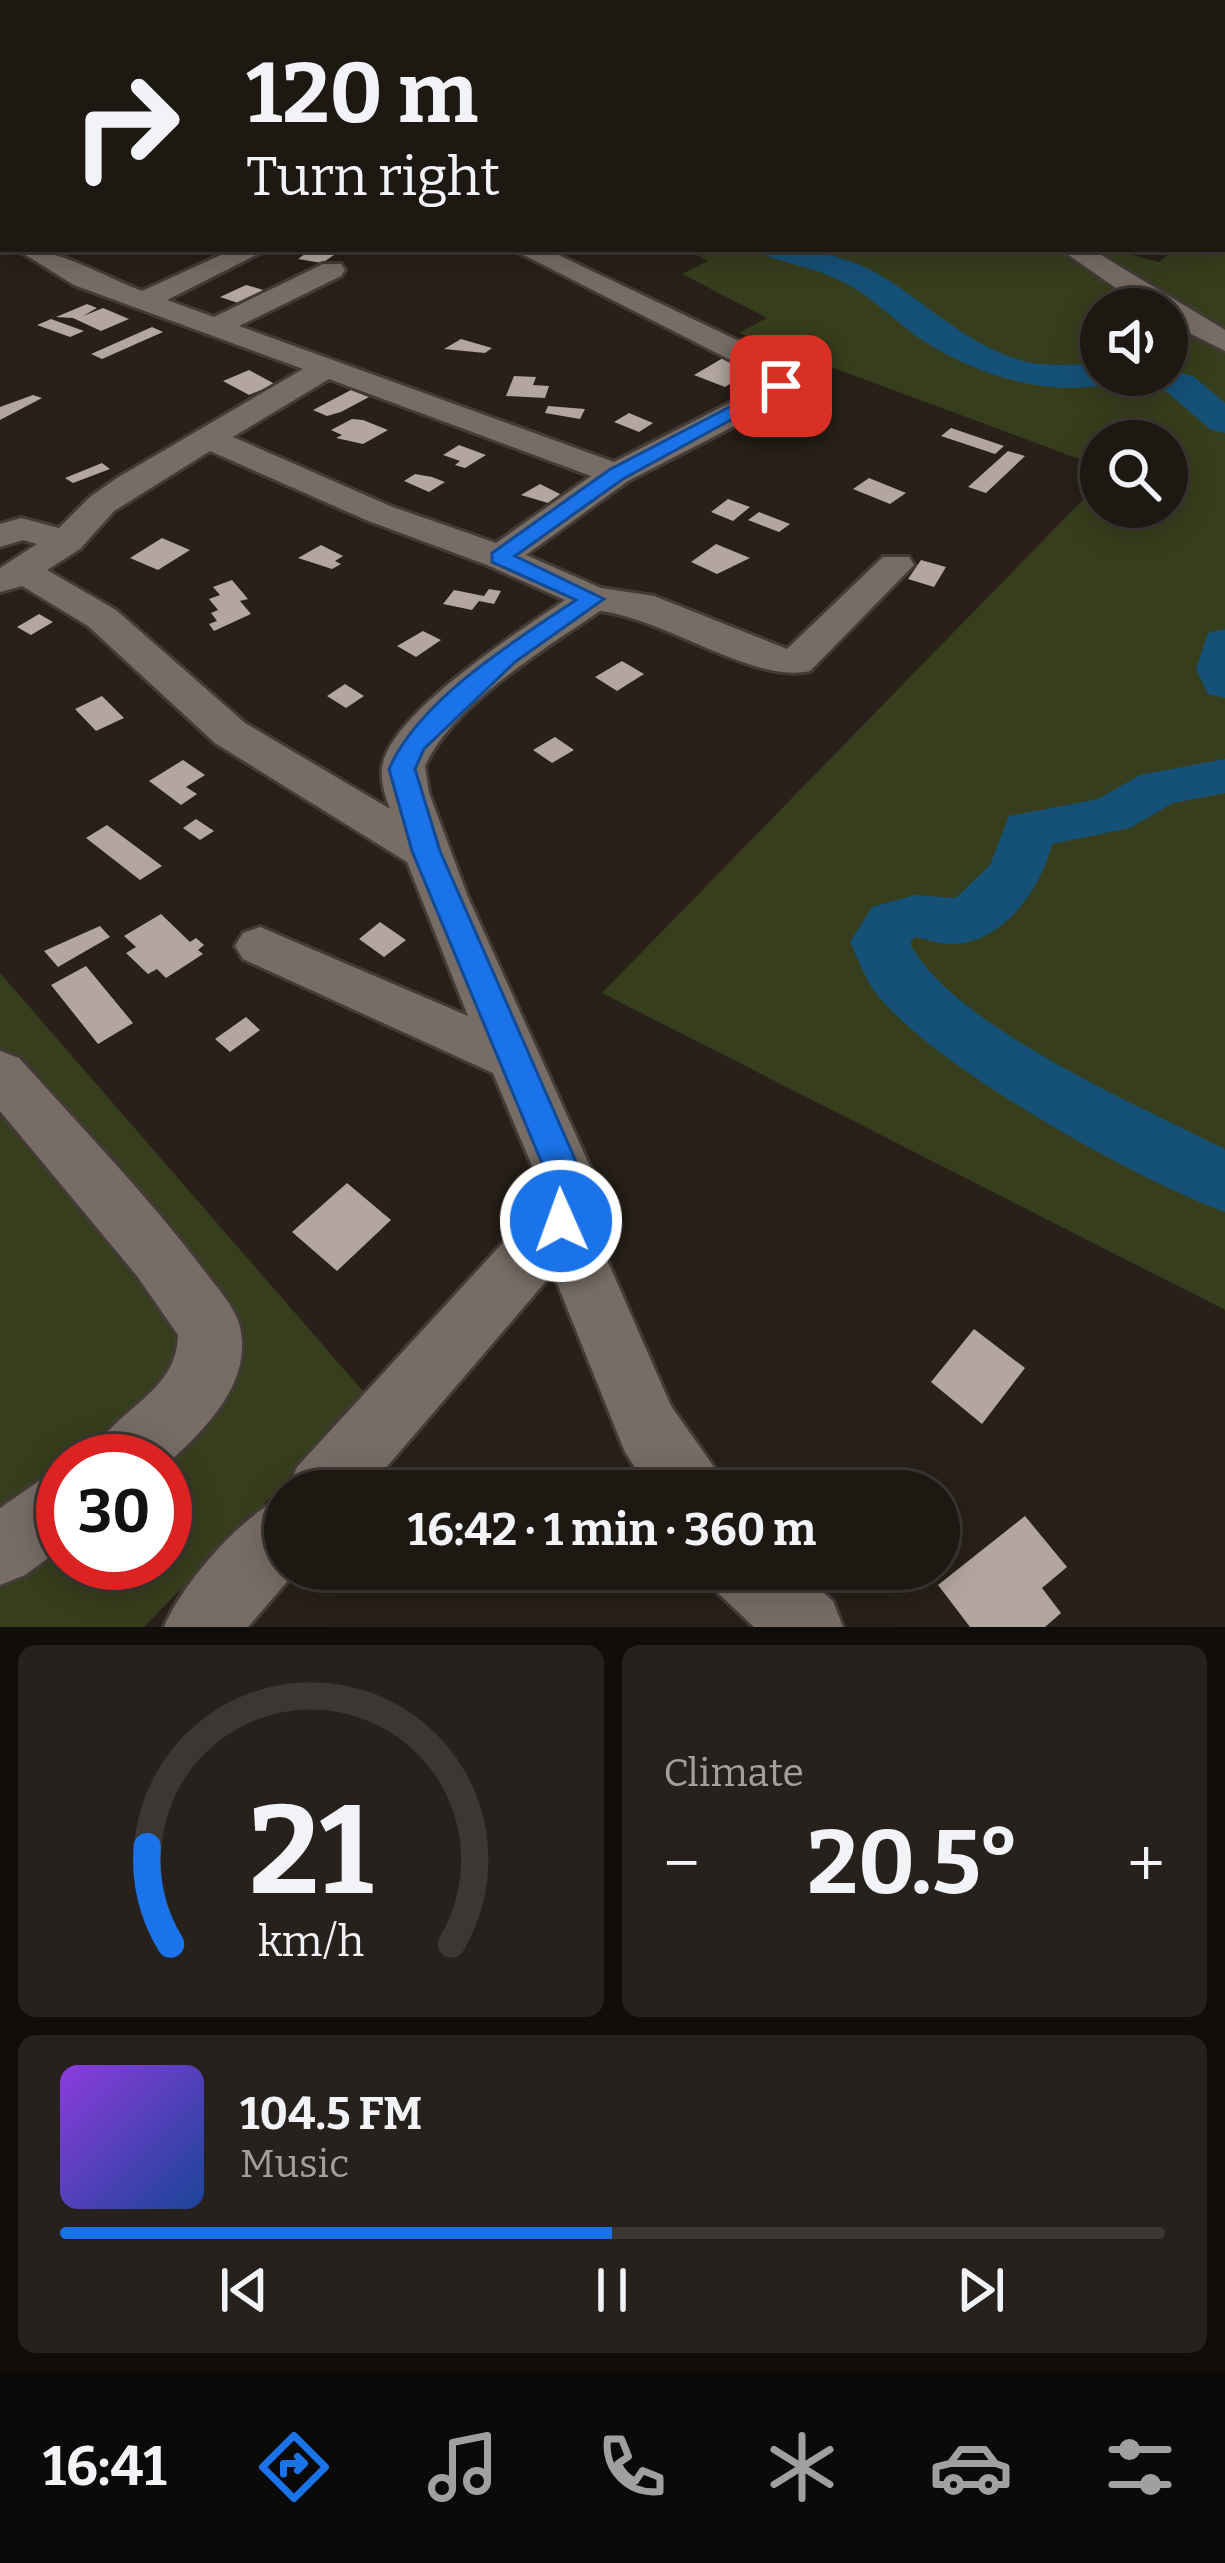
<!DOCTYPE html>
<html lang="en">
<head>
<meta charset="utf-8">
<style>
  :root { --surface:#1e1813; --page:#26211c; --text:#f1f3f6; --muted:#a1a0a0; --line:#3c3733; --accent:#1a73e8 }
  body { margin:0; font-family:Bitter,serif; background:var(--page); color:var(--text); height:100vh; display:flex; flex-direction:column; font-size:45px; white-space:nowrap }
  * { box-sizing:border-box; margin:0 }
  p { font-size:39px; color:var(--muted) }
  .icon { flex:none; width:66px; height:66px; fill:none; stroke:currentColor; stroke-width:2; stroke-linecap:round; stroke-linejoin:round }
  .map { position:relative; height:1627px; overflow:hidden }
  .details { display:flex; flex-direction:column; gap:18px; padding:18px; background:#100d0a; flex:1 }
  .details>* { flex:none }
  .hud { position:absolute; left:0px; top:0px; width:1227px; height:252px; box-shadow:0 6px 30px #0003,0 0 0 3px var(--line); background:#1e1813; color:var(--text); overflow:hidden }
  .buttons { position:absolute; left:1080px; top:288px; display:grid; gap:24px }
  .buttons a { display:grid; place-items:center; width:108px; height:108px; border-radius:50%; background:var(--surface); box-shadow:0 6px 30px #0003,0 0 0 3px var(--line); font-size:60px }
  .speed { position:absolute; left:36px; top:1434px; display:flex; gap:24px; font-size:60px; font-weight:700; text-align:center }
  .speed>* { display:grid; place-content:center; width:156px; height:156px; border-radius:50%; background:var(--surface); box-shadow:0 6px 30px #0003,0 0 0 3px var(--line); line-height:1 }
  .speed .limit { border:18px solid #d22; background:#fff; color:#111 }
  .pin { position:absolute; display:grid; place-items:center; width:102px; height:102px; color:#fff; margin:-51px; border-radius:24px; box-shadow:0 6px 18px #0006 }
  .me { position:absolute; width:132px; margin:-66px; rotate:358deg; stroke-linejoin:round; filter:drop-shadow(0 0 9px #0008) }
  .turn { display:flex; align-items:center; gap:42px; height:252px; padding:0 48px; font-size:54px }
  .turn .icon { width:156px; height:156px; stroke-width:2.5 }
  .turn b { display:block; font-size:84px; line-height:102px }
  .big { font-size:90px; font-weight:700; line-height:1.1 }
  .details .tile { flex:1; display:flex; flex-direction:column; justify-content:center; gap:18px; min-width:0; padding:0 42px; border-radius:18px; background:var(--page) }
  .details .dial { align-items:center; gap:0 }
  .dial svg { height:312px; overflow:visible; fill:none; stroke:var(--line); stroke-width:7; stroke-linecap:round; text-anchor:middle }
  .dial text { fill:var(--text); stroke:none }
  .song { display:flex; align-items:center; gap:36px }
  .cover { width:144px; height:144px; border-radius:18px; background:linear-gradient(135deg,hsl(270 70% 55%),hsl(220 70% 35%)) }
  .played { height:12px; border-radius:6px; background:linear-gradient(90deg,var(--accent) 50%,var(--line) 50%) }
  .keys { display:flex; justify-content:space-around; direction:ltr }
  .heat { display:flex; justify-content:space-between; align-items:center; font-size:66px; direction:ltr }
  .details .tiles { flex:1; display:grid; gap:18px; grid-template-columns:1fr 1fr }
  .tile:last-child { grid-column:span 2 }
  .trip { position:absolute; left:264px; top:1470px; width:696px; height:120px; border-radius:60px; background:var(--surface); box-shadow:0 6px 30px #0003,0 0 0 3px var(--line); font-weight:700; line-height:120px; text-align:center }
  .menu { display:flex; height:192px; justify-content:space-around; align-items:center; background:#0c0a08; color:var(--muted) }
  .menu .icon { width:84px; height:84px }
  .menu .current { color:var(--accent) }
  .menu b { font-size:54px; color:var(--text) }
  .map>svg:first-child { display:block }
</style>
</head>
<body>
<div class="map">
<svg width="1225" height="1627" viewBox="0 0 1225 1627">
  <rect width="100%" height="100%" fill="#282019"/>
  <!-- green -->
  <path fill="#373e1d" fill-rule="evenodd" d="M1225,206V1310L602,993L1101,481V507H1167V441H1101V467L739,333L767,318L682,274L708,261L685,249H1109L1159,262L1174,249H1224ZM1101,309H1167V375H1101Z
    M0,973L368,1397L144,1627H0ZM63,1461H165V1563H63Z"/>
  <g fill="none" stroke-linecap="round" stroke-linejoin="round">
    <!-- river -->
    <path fill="#155177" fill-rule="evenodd" d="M761,249C798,249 835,252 869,269C924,298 964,346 1027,362C1050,367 1078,364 1101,364V375H1119L1114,383C1052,398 981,377 927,343C899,326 875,298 845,283C821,270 791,264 766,256Z
      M1167,369L1193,376L1225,403V433L1211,430L1167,392L1133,383L1128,375H1167Z
      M1225,629V698L1208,694L1196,669L1208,633Z
      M1225,759V793L1173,803L1130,828L1052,844C1041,888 1004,943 952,944C941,945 926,939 915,937L910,943C951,1025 1142,1107 1225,1149V1212C1136,1180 931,1065 875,992C864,977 858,958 850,942L872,907L915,895L956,898L990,865L1009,816L1098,799L1140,775Z"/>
  </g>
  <!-- building -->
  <path fill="#b2a69e" d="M312,249H343L322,263L298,259Z
    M246,285L267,291L241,304L220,297Z
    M87,304L97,308L83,316L103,308L129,319L101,331L73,318L56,317Z
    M51,319L84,331L70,337L37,325Z
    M152,327L163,332L102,359L91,354Z
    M461,339L492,348L485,353L444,349Z
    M723,358L754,369L725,387L694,375Z
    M249,370L275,384L249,395L223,381Z
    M514,376L536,377L533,385L549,386L545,398L506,396Z
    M351,390L369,397L341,412L327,416L313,410Z
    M33,395L42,398L0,420V407Z
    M548,406L585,409L580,419L545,413Z
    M629,413L653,423L639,432L614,422Z
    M352,419L363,420L388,430L363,444L336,438L342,435L331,430Z
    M951,428L1004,446L995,454L941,436Z
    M459,445L486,455L465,468L455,465L460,461L443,455Z
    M1008,451L1025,456L986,493L968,487Z
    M102,463L110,469L73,483L65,478Z
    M415,474L432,477L445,482L429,492L404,481Z
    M869,478L906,493L890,504L853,489Z
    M540,484L562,495L548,503L521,495Z
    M728,499L750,507L733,521L711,512Z
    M759,512L790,524L779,532L748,520Z
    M162,538L190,550L158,570L130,558Z
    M716,544L750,558L717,574L691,562Z
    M321,545L343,556L335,561L341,564L332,569L298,558Z
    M921,560L946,567L934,587L908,579Z
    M232,580L248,599L240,601L251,614L214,631L209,624L217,621L211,613L218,610L209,599L220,595L213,587Z
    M489,589L501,591L494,604L479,601L472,610L443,604L454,590L484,596Z
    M39,614L53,622L31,635L17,627Z
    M423,631L441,640L416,657L397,646Z
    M622,661L644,674L617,691L595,677Z
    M345,684L364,696L346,708L327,696Z
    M102,696L124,718L96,731L75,709Z
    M555,737L574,750L552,763L533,750Z
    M183,760L205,775L186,787L197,794L181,805L149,781Z
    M196,819L214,831L200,840L183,828Z
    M107,825L162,866L140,880L86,838Z
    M161,914L190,942L196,938L204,945L198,950L203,954L166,978L157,969L148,974L126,953L136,947L124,936Z
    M380,922L406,940L384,957L359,939Z
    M100,926L110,937L58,967L44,951Z
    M86,966L133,1023L98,1044L51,985Z
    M246,1017L260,1030L230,1052L215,1039Z
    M347,1183L391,1220L337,1271L292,1232Z
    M974,1329L1025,1368L982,1424L931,1382Z
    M1025,1516L1067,1567L1042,1588L1061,1613L1045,1627H970L938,1585Z"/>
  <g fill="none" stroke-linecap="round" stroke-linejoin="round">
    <defs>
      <path id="minor" d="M167,0H197L195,3Z
        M230,0H267L228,3Z
        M328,0H356L358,3H330Z
        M639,0H664L637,3Z
        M730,0H767L769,3H732Z
        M865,0H887L863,3Z
        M1081,0H1105L1079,3Z
        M0,58L3,59V71L0,70Z
        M16,249C61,249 100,275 142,291L234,249H268L167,300L214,317L323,264H341L345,270L341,276L239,326L614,462L761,387L768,379L512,249H546L789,365L799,379L783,401L628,481L526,555L601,588L654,596L787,649L883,557H909L914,565L810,671C754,684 664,618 600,611C546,648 452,705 425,766L429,793L468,897L593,1173L590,1221L671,1406L714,1467L724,1491H650L625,1452L553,1273L366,1491H287L297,1467L532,1211L535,1173L493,1073L243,959L235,946L243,933L260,927L468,1016L407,862L215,743L88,626L22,586L0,592V568L37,544L23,540L0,547V524L21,518L59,528L90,497L117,478L303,369L74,285ZM329,379L591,476L496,543L390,506L233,437ZM210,451L366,520L487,565L565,600C518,632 397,709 383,763C379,777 385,796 390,809L245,723L116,610L47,570L80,549L114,511Z
        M1060,249H1091L1225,330V351L1167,322V309H1146Z
        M0,1051L19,1058C82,1128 149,1197 206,1273C218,1289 235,1307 240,1327C253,1385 202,1432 165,1466V1461H88C109,1410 177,1396 178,1335L137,1276L0,1111Z
        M63,1471V1547L25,1575L0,1585V1508L39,1481Z
        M285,1496V1569H298L248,1627H164C182,1584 242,1514 285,1496Z
        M709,1569H796L833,1601L843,1627H754L719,1594Z"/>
    </defs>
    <!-- minor casing -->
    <use href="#minor" stroke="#433b37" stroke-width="6"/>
    <!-- minor -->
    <use href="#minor" fill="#786d65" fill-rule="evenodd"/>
  </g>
  <!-- route -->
  <path fill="#1a73e8" stroke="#114b97" stroke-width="3" d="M781,380L790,386L787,389L623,479L515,556L604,599L515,662L424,749L415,769L440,851L581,1173L579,1221L574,1232L561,1237L549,1232L544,1221L546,1173L412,851L389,769C419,700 514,641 576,600L492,562V553L609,470Z"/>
</svg>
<div class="buttons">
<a><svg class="icon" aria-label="sound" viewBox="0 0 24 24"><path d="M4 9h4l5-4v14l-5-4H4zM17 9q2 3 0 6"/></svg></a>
<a><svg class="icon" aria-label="search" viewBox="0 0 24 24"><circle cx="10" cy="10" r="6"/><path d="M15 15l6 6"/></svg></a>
</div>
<div class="speed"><div class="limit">30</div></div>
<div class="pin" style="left:781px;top:386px;background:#d93025"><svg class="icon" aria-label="arrive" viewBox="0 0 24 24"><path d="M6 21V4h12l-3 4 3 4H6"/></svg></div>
<svg class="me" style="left:561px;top:1221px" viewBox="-20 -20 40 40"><circle r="17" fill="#1a73e8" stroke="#fff" stroke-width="3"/><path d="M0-11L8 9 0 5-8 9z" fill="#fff"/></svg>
<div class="trip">16:42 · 1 min · 360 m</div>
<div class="hud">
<div class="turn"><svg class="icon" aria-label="right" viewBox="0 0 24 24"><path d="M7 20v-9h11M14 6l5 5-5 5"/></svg><div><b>120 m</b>Turn right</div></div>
</div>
</div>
<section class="details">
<div class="tiles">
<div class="tile dial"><svg viewBox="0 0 100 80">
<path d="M14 69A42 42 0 1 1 86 69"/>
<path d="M14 69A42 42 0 0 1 8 44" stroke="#1a73e8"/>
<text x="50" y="56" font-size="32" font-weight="700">21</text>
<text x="50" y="72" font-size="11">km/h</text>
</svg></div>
<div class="tile"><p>Climate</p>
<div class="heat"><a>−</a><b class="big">20.5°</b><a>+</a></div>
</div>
<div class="tile">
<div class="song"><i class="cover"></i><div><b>104.5 FM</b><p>Music</p></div></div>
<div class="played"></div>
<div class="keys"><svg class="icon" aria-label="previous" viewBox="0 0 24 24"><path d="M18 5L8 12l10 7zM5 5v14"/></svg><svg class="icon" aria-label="pause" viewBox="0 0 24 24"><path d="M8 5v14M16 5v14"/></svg><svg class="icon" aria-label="next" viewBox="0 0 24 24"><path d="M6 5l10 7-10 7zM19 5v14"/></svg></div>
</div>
</div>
</section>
<nav class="menu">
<b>16:41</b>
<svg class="icon current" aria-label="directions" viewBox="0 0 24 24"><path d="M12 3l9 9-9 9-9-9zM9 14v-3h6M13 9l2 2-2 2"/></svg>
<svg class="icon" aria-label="music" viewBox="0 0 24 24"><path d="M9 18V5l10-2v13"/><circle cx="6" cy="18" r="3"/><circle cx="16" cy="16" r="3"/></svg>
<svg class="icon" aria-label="phone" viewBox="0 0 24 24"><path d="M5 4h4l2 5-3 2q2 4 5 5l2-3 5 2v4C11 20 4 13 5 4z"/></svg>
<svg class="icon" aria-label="climate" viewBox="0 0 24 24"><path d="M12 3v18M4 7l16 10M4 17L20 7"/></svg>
<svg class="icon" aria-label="car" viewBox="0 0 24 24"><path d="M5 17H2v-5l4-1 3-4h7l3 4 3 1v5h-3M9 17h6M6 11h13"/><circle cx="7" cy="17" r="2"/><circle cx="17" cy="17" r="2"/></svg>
<svg class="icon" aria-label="filters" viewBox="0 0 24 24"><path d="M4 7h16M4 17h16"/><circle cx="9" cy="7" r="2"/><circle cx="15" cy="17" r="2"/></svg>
</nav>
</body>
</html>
